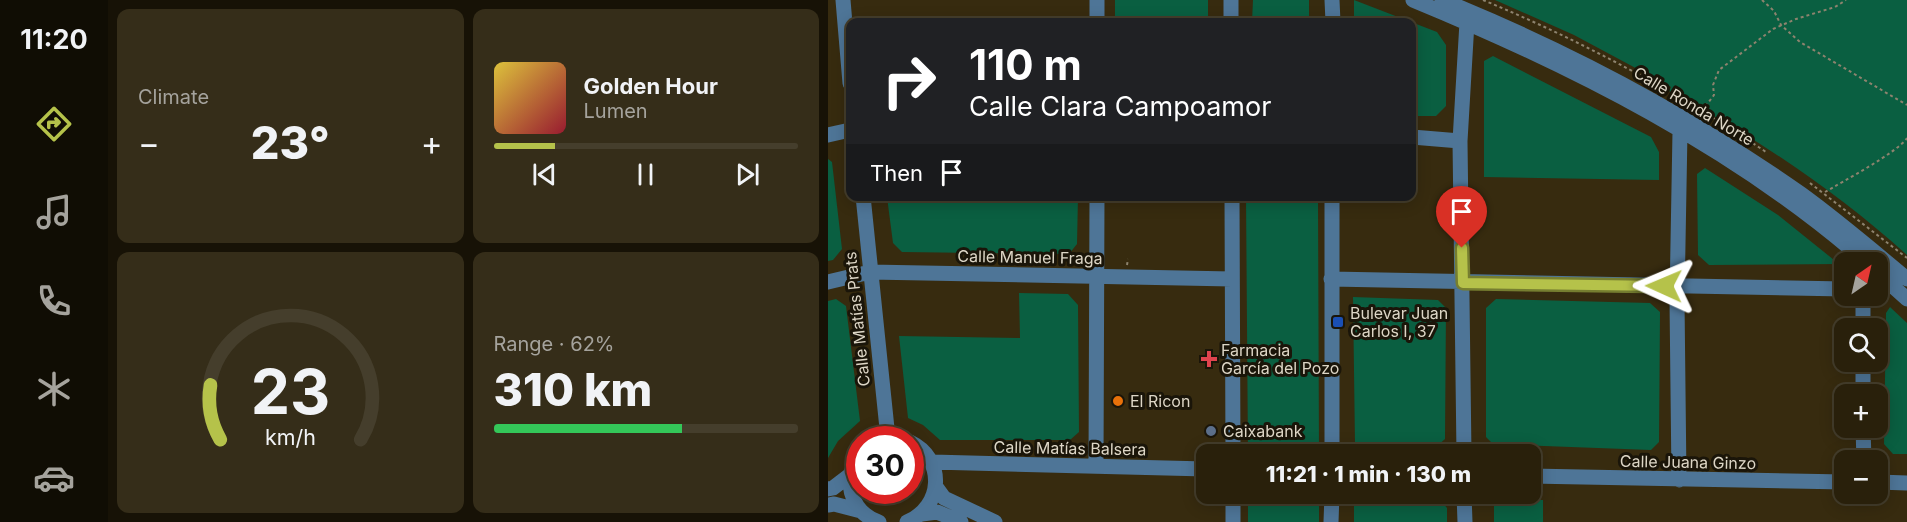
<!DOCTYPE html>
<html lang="en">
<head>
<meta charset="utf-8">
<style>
  :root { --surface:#29200b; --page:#352d19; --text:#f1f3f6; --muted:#a5a39d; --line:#453e2c; --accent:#b5c24a }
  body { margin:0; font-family:Inter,sans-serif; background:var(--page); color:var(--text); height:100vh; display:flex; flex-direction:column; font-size:22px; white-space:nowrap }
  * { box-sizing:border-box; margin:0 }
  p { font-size:20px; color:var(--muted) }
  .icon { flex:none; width:33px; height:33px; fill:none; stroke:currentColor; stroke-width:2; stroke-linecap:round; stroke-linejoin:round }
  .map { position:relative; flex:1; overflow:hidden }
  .side { display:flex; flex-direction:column; gap:9px; padding:9px; background:#171206; width:720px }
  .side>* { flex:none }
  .banner { position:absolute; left:18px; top:18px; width:570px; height:183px; border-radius:12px; box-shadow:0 3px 15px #0003,0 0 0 2px var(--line); background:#202124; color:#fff; overflow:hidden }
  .needle { width:39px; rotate:34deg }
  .controls { position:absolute; left:1006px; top:252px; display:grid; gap:12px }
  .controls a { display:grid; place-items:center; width:54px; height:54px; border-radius:12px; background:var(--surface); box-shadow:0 3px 15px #0003,0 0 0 2px var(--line); font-size:30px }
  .speed { position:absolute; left:18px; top:426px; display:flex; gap:12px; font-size:30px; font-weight:700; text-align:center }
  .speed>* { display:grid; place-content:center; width:78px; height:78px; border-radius:50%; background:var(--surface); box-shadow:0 3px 15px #0003,0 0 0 2px var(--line); line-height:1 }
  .speed .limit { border:9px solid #d22; background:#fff; color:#111 }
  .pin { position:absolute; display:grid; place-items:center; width:51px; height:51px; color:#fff; margin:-62px -26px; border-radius:50% 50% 50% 0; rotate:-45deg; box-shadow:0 0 6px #0007 }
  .pin .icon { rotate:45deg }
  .me { position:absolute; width:66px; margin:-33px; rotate:271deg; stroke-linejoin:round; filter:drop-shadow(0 0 4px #0008) }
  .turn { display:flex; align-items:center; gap:21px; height:126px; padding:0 24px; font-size:27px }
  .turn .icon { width:78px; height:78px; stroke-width:2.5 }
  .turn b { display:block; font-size:42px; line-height:51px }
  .then { display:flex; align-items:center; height:57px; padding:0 24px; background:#0003; gap:12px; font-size:22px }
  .big { font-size:45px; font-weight:800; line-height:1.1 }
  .side .widget { flex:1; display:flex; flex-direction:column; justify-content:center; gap:9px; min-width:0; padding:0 21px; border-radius:12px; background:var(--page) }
  .side .dial { align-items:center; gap:0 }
  .dial svg { height:156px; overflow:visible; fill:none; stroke:var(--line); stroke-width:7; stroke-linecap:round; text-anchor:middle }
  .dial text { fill:var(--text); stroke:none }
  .song { display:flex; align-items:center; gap:18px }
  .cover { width:72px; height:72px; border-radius:9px; background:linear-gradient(135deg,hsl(50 70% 55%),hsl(350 70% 35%)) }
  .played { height:6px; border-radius:3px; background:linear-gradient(90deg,var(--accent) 20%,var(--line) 20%) }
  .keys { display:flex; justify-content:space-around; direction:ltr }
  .heat { display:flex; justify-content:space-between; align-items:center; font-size:33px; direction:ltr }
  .charge { height:9px; border-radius:4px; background:linear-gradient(90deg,#34c759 62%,var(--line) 0) }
  .side .tiles { flex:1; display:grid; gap:9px; grid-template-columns:repeat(2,1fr) }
  .trip { position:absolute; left:368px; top:444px; width:345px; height:60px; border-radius:12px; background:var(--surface); box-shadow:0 3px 15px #0003,0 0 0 2px var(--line); font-weight:800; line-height:60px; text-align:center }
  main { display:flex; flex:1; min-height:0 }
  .dock { display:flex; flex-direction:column; width:108px; justify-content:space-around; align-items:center; background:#100d04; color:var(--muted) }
  .dock .icon { width:42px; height:42px }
  .dock .on { color:var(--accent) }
  .dock b { font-size:27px; color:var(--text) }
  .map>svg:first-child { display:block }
</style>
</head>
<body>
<main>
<nav class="dock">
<b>11:20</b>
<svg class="icon on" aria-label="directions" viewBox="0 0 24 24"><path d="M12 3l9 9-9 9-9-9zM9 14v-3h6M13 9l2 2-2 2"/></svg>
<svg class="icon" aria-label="music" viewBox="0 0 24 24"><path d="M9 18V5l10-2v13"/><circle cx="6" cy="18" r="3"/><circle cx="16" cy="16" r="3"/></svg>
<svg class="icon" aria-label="phone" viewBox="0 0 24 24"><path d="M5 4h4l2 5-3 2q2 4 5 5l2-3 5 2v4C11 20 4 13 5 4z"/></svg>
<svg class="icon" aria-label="climate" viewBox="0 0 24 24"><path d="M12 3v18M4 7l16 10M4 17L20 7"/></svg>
<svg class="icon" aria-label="car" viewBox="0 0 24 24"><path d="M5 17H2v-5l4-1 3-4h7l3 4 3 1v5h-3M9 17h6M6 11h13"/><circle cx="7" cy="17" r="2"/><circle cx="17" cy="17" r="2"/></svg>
</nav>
<section class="side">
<div class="tiles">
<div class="widget"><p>Climate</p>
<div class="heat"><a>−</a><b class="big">23°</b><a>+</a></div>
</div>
<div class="widget">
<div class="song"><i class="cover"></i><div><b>Golden Hour</b><p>Lumen</p></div></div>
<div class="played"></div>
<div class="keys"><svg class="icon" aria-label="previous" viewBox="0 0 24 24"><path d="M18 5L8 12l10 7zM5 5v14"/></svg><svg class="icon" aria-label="pause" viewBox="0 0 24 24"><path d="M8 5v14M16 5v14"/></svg><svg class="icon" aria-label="next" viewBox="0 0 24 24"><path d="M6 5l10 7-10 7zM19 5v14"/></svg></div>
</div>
<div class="widget dial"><svg viewBox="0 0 100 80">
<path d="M14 69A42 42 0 1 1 86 69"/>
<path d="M14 69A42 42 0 0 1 9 41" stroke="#b5c24a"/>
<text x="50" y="56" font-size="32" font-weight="700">23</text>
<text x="50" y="72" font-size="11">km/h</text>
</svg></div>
<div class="widget"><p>Range · 62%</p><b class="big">310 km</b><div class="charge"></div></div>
</div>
</section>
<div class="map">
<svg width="1079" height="522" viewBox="0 0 1079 522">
  <rect width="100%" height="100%" fill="#372b0f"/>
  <!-- green -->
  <path fill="#0a5f41" d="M287,0H380V22H287Z
    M425,0H481V22H424Z
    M526,0L609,32L618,45V106L608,116H584V22H526Z
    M667,0H1079V255C1008,191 926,136 841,91L843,87L746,35Z
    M665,56L823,137L831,152V180L656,177V61Z
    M0,159L4,162L14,249L5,260L0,261Z
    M877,168L950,215L1011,264L881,265L870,255L869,174Z
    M59,197H250L249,244L241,254L74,252L65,243Z
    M418,197H490L491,454H420Z
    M191,293L240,294L250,305L251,432L242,440H112L95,425L80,418L71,336L192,338Z
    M525,297L610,300L618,308L617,439L608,447L527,445Z
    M8,299L18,306L32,421L10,441L0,458V301Z
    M668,299L822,303L832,312L831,442L823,450L665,444L658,437V308Z
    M1062,307L1079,323V454H1065L1056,444L1058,313Z
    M420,494H491V522H420Z
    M526,496L610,497L619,508V522H526Z
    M666,499L715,500V522H666Z"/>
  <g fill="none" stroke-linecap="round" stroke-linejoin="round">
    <!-- path -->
    <path stroke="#8d836e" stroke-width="2" stroke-dasharray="3 3" stroke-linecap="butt" d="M655,0C754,41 849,92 938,152
      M934,0L946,11L953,25L972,42L1079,105
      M874,111L886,95L885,85L891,70L945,29L968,19L1007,7L1018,0
      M982,183L1079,258
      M997,192C1014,182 1070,152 1079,138
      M299,265L300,259
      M417,436H424"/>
    <!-- minor -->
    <path stroke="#4e7597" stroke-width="15" d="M15,0L22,83
      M403,0V22
      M504,0L505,22
      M585,0C745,66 908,148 1038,262
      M614,0C740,51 861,115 973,194C1009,220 1044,250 1079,279
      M269,22V0
      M0,135L22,130
      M584,137L632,141
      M35,196L60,438
      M404,196L405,454
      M504,196V454
      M1050,273L1079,299
      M503,279L1017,289
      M0,282L42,272L404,279
      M1035,296V328
      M1035,394V362
      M1035,428L1036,460
      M32,453C14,477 21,512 51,522
      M636,454L632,141L639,22
      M104,462L378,469
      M268,466L269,196
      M702,476L1017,482
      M851,480L849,300L852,131
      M1050,482L1079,483
      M108,487L116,498L167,522
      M0,489L5,488L22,475
      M405,494V522
      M636,494L637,522
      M0,505L6,504L33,511
      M94,514L109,512L133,522
      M79,522C115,507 118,459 82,442
      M503,522L504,494"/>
  </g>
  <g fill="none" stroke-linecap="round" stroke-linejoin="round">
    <defs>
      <path id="route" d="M634,248L635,283L836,286"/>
    </defs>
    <!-- route casing -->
    <use href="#route" stroke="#767e30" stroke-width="15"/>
    <!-- route -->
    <use href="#route" stroke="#b5c24a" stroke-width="10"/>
  </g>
  <!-- markers -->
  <rect fill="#1a4fb4" stroke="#1a1509" stroke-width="2" x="504" y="316" width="12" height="12" rx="3"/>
  <path fill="#e0444e" stroke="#1a1509" stroke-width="2" d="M378 350h6v6h6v6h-6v6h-6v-6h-6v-6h6z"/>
  <circle fill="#e8710a" stroke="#1a1509" stroke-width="2" cx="290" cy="401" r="6"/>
  <circle fill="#5c6f8a" stroke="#1a1509" stroke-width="2" cx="383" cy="431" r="6"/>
  <g text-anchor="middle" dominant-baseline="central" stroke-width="6" stroke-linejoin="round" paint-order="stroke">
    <!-- street labels -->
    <g font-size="16" fill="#ddd6c6" stroke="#1a1509">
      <text transform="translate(866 106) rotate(31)">Calle Ronda Norte</text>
      <text transform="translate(202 257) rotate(1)">Calle Manuel Fraga</text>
      <text transform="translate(29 319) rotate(-96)">Calle Matías Prats</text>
      <text transform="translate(242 448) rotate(1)">Calle Matías Balsera</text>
      <text transform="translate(860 462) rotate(1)">Calle Juana Ginzo</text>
    </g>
    <!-- poi labels -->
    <g font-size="16" fill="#ddd6c6" stroke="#1a1509" text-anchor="start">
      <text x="522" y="313">Bulevar Juan<tspan x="522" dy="18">Carlos I, 37</tspan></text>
      <text x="393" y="350">Farmacia<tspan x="393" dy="18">García del Pozo</tspan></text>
      <text x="302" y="401">El Ricon</text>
      <text x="395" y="431">Caixabank</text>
    </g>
  </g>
</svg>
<div class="controls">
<a><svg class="needle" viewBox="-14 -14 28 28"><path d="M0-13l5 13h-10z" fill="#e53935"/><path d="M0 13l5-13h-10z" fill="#a5a39d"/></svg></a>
<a><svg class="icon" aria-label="search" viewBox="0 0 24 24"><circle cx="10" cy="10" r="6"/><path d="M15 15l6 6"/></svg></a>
<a>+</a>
<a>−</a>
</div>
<div class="speed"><div class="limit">30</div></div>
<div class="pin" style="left:634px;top:248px;background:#d93025"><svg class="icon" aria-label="arrive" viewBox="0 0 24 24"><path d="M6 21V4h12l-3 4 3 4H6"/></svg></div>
<svg class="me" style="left:836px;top:286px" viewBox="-20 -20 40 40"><path d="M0-17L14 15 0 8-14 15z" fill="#b5c24a" stroke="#fff" stroke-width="4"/></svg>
<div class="trip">11:21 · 1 min · 130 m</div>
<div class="banner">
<div class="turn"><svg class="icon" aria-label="right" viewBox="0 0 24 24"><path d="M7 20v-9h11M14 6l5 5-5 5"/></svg><div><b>110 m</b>Calle Clara Campoamor</div></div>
<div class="then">Then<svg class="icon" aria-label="arrive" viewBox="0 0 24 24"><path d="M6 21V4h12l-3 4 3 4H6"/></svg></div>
</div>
</div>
</main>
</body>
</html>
